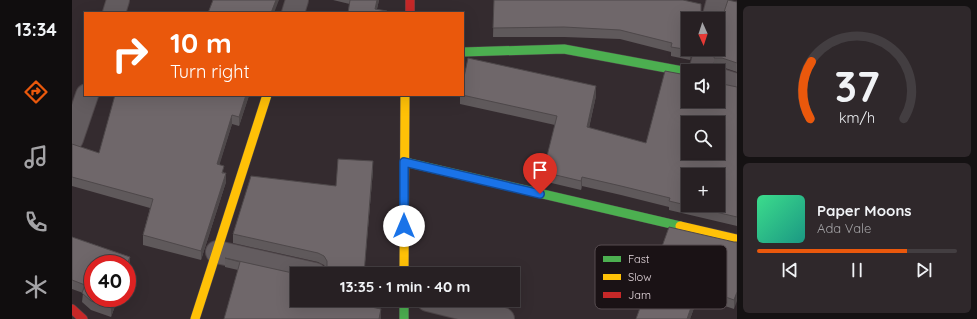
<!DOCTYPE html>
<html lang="en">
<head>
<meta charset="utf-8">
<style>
  :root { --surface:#272023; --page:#2f282b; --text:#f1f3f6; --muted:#a4a3a6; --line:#433e41; --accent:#ea580c }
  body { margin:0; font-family:Quicksand,sans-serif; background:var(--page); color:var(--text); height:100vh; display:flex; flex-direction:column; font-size:15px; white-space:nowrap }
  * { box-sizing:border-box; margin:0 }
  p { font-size:13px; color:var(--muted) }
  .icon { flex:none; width:22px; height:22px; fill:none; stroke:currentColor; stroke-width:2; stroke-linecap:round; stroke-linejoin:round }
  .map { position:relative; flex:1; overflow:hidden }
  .sheet { display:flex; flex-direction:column; gap:6px; padding:6px; background:#151213; width:240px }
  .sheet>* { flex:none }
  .top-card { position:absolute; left:12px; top:12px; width:380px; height:84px; border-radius:0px; box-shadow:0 4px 16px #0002,0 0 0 1px var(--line); background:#ea580c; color:#fff; overflow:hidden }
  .needle { width:26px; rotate:177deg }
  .buttons { position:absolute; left:609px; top:12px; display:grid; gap:8px }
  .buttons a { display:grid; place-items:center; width:44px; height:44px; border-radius:0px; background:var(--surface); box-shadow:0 4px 16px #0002,0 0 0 1px var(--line); font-size:20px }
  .speed { position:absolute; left:12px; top:255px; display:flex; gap:8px; font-size:20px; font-weight:700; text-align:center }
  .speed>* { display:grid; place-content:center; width:52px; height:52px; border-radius:50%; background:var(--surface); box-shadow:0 4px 16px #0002,0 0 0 1px var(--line); line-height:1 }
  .speed .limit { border:6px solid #d22; background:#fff; color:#111 }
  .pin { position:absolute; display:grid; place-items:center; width:34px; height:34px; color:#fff; margin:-41px -17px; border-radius:50% 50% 50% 0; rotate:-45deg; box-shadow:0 0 4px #0007 }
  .pin .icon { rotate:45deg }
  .me { position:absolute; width:44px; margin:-22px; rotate:0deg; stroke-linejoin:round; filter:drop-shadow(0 0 3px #0008) }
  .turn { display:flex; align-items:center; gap:14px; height:84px; padding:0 20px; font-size:18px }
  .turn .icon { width:52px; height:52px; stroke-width:2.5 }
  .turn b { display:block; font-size:28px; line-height:34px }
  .sheet .tile { flex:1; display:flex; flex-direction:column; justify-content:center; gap:6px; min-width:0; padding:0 14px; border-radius:6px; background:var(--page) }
  .sheet .dial { align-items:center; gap:0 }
  .dial svg { height:104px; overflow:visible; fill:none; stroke:var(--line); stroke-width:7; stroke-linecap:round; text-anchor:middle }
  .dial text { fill:var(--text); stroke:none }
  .song { display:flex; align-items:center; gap:12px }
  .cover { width:48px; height:48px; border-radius:6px; background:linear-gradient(135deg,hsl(150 70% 55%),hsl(170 70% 35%)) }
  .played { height:4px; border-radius:2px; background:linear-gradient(90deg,var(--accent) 75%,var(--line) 75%) }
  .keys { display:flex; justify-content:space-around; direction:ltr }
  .trip { position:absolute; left:218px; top:267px; width:230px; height:40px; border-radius:0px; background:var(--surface); box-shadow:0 4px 16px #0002,0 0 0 1px var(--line); font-weight:700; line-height:40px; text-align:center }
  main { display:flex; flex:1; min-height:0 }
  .tabs { display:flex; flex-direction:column; width:72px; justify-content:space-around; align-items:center; background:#100d0e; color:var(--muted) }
  .tabs .icon { width:28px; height:28px }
  .tabs .active { color:var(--accent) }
  .tabs b { font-size:18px; color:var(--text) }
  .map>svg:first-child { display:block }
</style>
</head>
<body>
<main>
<nav class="tabs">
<b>13:34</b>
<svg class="icon active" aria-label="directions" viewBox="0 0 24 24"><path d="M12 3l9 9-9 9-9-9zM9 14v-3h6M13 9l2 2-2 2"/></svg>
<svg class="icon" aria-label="music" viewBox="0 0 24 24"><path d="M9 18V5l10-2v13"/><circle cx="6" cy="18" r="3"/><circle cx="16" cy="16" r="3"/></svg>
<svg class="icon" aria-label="phone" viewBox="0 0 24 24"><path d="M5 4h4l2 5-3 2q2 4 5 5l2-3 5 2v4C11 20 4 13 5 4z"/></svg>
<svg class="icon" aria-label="climate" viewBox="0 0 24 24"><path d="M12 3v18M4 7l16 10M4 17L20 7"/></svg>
</nav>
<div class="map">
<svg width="665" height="319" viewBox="0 0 665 319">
  <rect width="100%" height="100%" fill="#342b2f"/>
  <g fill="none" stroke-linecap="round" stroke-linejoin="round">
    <defs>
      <path id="street" d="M42,13L46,0
        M221,13L225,0
        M641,19L646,0
        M628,71L634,49
        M646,79L665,85
        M0,139L15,95
        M145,252L243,274
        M356,300L431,319"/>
      <path id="fast" d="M391,52L492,49L616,72
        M333,162L608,226
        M332,300V319"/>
      <path id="slow" d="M608,226L665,239
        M332,274L333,95
        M123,319L195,95"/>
      <path id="jam" d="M338,0V13
        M0,309L11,319"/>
    </defs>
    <!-- street casing -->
    <use href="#street" stroke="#4f474a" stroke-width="24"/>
    <!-- fast casing -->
    <use href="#fast" stroke="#4f474a" stroke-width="10"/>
    <!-- slow casing -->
    <use href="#slow" stroke="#4f474a" stroke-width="10"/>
    <!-- jam casing -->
    <use href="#jam" stroke="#4f474a" stroke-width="10"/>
    <!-- street -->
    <use href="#street" stroke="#635c5f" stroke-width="22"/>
    <!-- fast -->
    <use href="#fast" stroke="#4caf50" stroke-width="9"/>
    <!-- slow -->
    <use href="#slow" stroke="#ffc107" stroke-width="9"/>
    <!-- jam -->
    <use href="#jam" stroke="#c62828" stroke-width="9"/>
  </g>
  <!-- wall -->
  <path fill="#5f595b" d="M261,0H307L305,9L315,13Z
    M422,0H611L616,49H622L618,60L599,56V52L548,39L492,37H421Z
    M665,2V72L650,67H642V58L650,18Z
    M665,87V226L597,210V207L549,195L510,186L509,190L471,181V172L483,125L388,104V95L524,96L517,128L574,143Z
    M177,95L167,126L160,124L147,165L152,173L154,182L129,260L71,245V235L78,208L0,186V144L27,153Z
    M301,170L292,274H252L254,269L252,265L246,262L161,243V234L264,186Z
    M0,237L58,257V266L55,273V264H21V298H46L39,317L19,310L10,302L11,293L0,289Z
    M662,242V309L626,297L618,319H564Z
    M153,258L225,274L290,305L309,319L166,270L153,267Z"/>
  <!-- shaded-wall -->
  <path fill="#4e484a" d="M204,0H207L202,13H199Z
    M305,0H307L304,13L303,9Z
    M619,49H622L618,60V50Z
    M524,86V96L515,136V127Z
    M174,95H177V96L167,126V117Z
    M160,115V124L145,173V164Z
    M301,161V170L292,274Z
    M154,173V182L129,260V251Z
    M510,177V186L509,190V181Z
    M58,257V266L55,273V264Z
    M626,287V297L618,319H615Z
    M665,292V301L662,309V300Z
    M43,298H46L39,317V308Z
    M309,309V319H307Z"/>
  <!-- building -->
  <path fill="#6f676a" stroke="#4e484a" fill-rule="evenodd" d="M141,0H204L199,13H136Z
    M278,0H305L303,9L315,11V13H276Z
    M422,0H611L629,4V13L633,19H616V49H619L618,50L599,47L600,43L548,30L492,27L421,28Z
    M656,0L665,2V63L650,58H642L644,49H646V21L650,18Z
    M396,58L524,86L515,127L574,143L593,71L614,75H616V101H646V83L665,87V217L597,201L598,198L549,186L510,177L509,181L471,172L485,116L390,95H391V82ZM616,123H646V153H616ZM616,175H646V205H616Z
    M43,95H174L167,117L160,115L145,164L152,166L150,173H154L129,251L71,235L81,199L0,177V144L27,153Z
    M266,159L301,161L292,274H252L255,268V261L252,256L246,253L161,234L179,176L264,186Z
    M597,227L662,242H665V292L662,300L626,287L615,319H564Z
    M0,237L58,257L55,264H21V298H43L39,308L19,301L10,293L13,285L0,280Z
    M153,258L225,274V300H289V305L309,309L307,319H152L168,262Z"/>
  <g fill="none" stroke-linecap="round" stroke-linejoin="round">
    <defs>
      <path id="route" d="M332,226V162L468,194"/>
    </defs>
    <!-- route casing -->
    <use href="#route" stroke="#114b97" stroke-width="10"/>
    <!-- route -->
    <use href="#route" stroke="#1a73e8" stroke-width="7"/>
  </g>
  <!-- legend -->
  <rect x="523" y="245" width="132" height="64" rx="6" fill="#1a1215" stroke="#574d51" stroke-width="1"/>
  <rect x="531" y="256" width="18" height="6" fill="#4caf50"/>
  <rect x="531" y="274" width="18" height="6" fill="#ffc107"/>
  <rect x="531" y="292" width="18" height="6" fill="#c62828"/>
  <g font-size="11" fill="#e4d8dd">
    <text x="556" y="263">Fast</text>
    <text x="556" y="281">Slow</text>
    <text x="556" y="299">Jam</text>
  </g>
</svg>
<div class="buttons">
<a><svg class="needle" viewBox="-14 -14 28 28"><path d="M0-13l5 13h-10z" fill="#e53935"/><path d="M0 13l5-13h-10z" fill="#a4a3a6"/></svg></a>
<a><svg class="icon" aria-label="sound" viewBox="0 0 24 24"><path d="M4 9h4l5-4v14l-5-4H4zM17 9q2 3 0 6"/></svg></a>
<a><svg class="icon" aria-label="search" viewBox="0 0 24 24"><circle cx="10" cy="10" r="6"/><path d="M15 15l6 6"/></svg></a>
<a>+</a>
</div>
<div class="speed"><div class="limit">40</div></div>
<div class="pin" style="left:468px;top:194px;background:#d93025"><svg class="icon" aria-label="arrive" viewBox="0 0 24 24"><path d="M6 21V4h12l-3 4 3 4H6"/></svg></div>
<svg class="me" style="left:332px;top:226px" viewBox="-20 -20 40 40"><circle r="19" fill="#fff"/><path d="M0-13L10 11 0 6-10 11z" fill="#1a73e8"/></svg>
<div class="trip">13:35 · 1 min · 40 m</div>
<div class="top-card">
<div class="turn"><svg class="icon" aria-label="right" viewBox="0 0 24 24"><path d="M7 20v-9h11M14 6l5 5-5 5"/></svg><div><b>10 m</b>Turn right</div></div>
</div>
</div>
<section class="sheet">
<div class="tile dial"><svg viewBox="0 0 100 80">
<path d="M14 69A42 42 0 1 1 86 69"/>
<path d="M14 69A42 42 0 0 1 15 25" stroke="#ea580c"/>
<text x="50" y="56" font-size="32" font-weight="700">37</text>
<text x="50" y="72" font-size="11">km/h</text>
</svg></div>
<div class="tile">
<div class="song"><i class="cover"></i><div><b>Paper Moons</b><p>Ada Vale</p></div></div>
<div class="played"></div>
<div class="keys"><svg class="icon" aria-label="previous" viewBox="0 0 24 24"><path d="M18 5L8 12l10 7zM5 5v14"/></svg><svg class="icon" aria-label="pause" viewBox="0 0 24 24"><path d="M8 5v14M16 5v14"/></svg><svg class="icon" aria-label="next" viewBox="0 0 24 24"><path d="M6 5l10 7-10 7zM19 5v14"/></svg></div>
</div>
</section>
</main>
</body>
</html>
